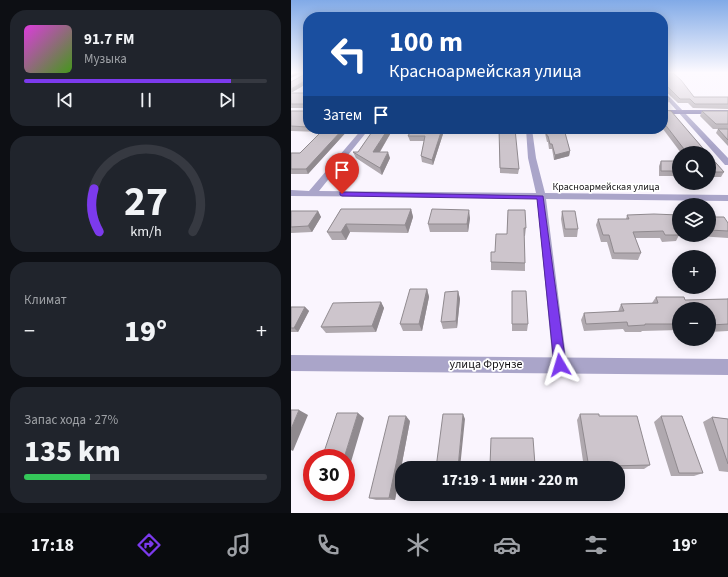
<!DOCTYPE html>
<html lang="ru">
<head>
<meta charset="utf-8">
<style>
  :root { --surface:#171b24; --page:#20242c; --text:#f1f3f6; --muted:#9ea1a6; --line:#363941; --accent:#7c3aed }
  body { margin:0; font-family:"Source Sans 3",sans-serif; background:var(--page); color:var(--text); height:100vh; display:flex; flex-direction:column; font-size:15px; white-space:nowrap }
  * { box-sizing:border-box; margin:0 }
  p { font-size:13px; color:var(--muted) }
  .icon { flex:none; width:22px; height:22px; fill:none; stroke:currentColor; stroke-width:2; stroke-linecap:round; stroke-linejoin:round }
  .map { position:relative; flex:1; overflow:hidden }
  .drawer { display:flex; flex-direction:column; gap:10px; padding:10px; background:#0d0f14; width:291px }
  .drawer>* { flex:none }
  .banner { position:absolute; left:12px; top:12px; width:365px; height:122px; border-radius:16px; box-shadow:0 2px 10px #0003; background:#1a4fa0; color:#fff; overflow:hidden }
  .buttons { position:absolute; left:381px; top:146px; display:grid; gap:8px }
  .buttons a { display:grid; place-items:center; width:44px; height:44px; border-radius:50%; background:var(--surface); box-shadow:0 2px 10px #0003; font-size:20px }
  .speed { position:absolute; left:12px; top:449px; display:flex; gap:8px; font-size:20px; font-weight:700; text-align:center }
  .speed>* { display:grid; place-content:center; width:52px; height:52px; border-radius:50%; background:var(--surface); box-shadow:0 2px 10px #0003; line-height:1 }
  .speed .limit { border:6px solid #d22; background:#fff; color:#111 }
  .pin { position:absolute; display:grid; place-items:center; width:34px; height:34px; color:#fff; margin:-41px -17px; border-radius:50% 50% 50% 0; rotate:-45deg; box-shadow:0 0 4px #0007 }
  .pin .icon { rotate:45deg }
  .me { position:absolute; width:44px; margin:-22px; rotate:353deg; stroke-linejoin:round; filter:drop-shadow(0 0 3px #0008) }
  .turn { display:flex; align-items:center; gap:14px; height:84px; padding:0 20px; font-size:18px }
  .turn .icon { width:52px; height:52px; stroke-width:2.5 }
  .turn b { display:block; font-size:28px; line-height:34px }
  .then { display:flex; align-items:center; height:38px; padding:0 20px; background:#0003; gap:8px; font-size:15px }
  .big { font-size:30px; font-weight:800; line-height:1.1 }
  .drawer .card { flex:1; display:flex; flex-direction:column; justify-content:center; gap:6px; min-width:0; padding:0 14px; border-radius:16px; background:var(--page) }
  .drawer .dial { align-items:center; gap:0 }
  .dial svg { height:104px; overflow:visible; fill:none; stroke:var(--line); stroke-width:7; stroke-linecap:round; text-anchor:middle }
  .dial text { fill:var(--text); stroke:none }
  .song { display:flex; align-items:center; gap:12px }
  .cover { width:48px; height:48px; border-radius:6px; background:linear-gradient(135deg,hsl(300 70% 55%),hsl(100 70% 35%)) }
  .played { height:4px; border-radius:2px; background:linear-gradient(90deg,var(--accent) 85%,var(--line) 85%) }
  .keys { display:flex; justify-content:space-around; direction:ltr }
  .heat { display:flex; justify-content:space-between; align-items:center; font-size:22px; direction:ltr }
  .charge { height:6px; border-radius:3px; background:linear-gradient(90deg,#34c759 27%,var(--line) 0) }
  .trip { position:absolute; left:104px; top:461px; width:230px; height:40px; border-radius:16px; background:var(--surface); box-shadow:0 2px 10px #0003; font-weight:800; line-height:40px; text-align:center }
  .menu { display:flex; height:64px; justify-content:space-around; align-items:center; background:#090b0e; color:var(--muted) }
  .menu .icon { width:28px; height:28px }
  .menu .on { color:var(--accent) }
  .menu b { font-size:18px; color:var(--text) }
  main { display:flex; flex:1; min-height:0 }
  .map>svg:first-child { display:block }
</style>
</head>
<body>
<main>
<section class="drawer">
<div class="card">
<div class="song"><i class="cover"></i><div><b>91.7 FM</b><p>Музыка</p></div></div>
<div class="played"></div>
<div class="keys"><svg class="icon" aria-label="previous" viewBox="0 0 24 24"><path d="M18 5L8 12l10 7zM5 5v14"/></svg><svg class="icon" aria-label="pause" viewBox="0 0 24 24"><path d="M8 5v14M16 5v14"/></svg><svg class="icon" aria-label="next" viewBox="0 0 24 24"><path d="M6 5l10 7-10 7zM19 5v14"/></svg></div>
</div>
<div class="card dial"><svg viewBox="0 0 100 80">
<path d="M14 69A42 42 0 1 1 86 69"/>
<path d="M14 69A42 42 0 0 1 10 36" stroke="#7c3aed"/>
<text x="50" y="56" font-size="32" font-weight="700">27</text>
<text x="50" y="72" font-size="11">km/h</text>
</svg></div>
<div class="card"><p>Климат</p>
<div class="heat"><a>−</a><b class="big">19°</b><a>+</a></div>
</div>
<div class="card"><p>Запас хода · 27%</p><b class="big">135 km</b><div class="charge"></div></div>
</section>
<div class="map">
<svg width="437" height="513" viewBox="0 0 437 513">
  <rect width="100%" height="100%" fill="#faf5fe"/>
  <g fill="none" stroke-linecap="round" stroke-linejoin="round">
    <!-- minor -->
    <path fill="#aaa5c9" fill-rule="evenodd" d="M372,90L437,158V165H434L372,95Z
      M71,129H78L28,191L245,193L237,158L235,129H241L245,158L254,193L437,195V201L255,199L276,365L274,370L269,372L264,370L262,365L246,198L0,196V190L18,191Z"/>
    <!-- tertiary -->
    <path fill="#aaa5c9" fill-rule="evenodd" d="M0,355L437,359V375L0,371Z"/>
    <!-- secondary -->
    <path fill="#857db0" fill-rule="evenodd" d="M372,110H437V114H372Z"/>
  </g>
  <!-- wall -->
  <path fill="#b0a9af" d="M372,73H383L403,97H437V109L402,108L397,103H387L372,89V92L379,99L377,103H373L374,104L372,108L373,110L416,153H390L372,129Z
    M0,93H17V129H58L17,174H0V153H9L30,132L0,131V111H16V108H0Z
    M411,111H437V146L425,133L427,129H422L409,116Z
    M83,129H102L89,152L99,158L91,175L65,158L62,152H67Z
    M121,129H182V134H152L142,165L131,162L130,156L133,141H119L117,136Z
    M208,129L228,169L227,174L209,173Z
    M253,129H273L279,151L278,156L263,160L261,149H258L257,142H256Z
    M418,155L433,172L430,177H418Z
    M370,161H388V176H368V166Z
    M50,209H120L122,217L117,233L59,232L55,240H41L36,232Z
    M217,210L235,228L234,236H233L234,263V271L200,270V262L204,252L216,234Z
    M0,211H27L30,217L21,232L0,233Z
    M271,211L287,229L286,237H273L270,219Z
    M336,215H388V235L385,241L371,242L369,238H344L350,253L347,260L321,259L316,242H310L305,225L307,219H335Z
    M418,217L437,223V238L392,235H418Z
    M179,218L177,232H139L137,224Z
    M136,289L138,297L131,331H112L109,324Z
    M167,291L169,299L166,328L152,329L150,322Z
    M221,291L237,324L236,331H221Z
    M365,297L394,300L436,299L437,298V331L418,332V309H388V330L351,331L350,332H334L332,329L293,331L290,320L293,313L327,312L330,304L361,303Z
    M90,302L93,308L85,332L35,333L30,327Z
    M0,307H14L18,311L7,332H0Z
    M289,414L308,416L359,465L353,469H327V468H293L286,420Z
    M370,416L412,473L403,476H380L363,422Z
    M421,417L437,419V472L428,471L412,422Z
    M119,421L104,500H85L78,498Z
    M244,465L243,468H199V466Z
    M143,494H167V495H145Z"/>
  <!-- shaded-wall -->
  <path fill="#908a8f" d="M3,73H10L0,78V75Z
    M17,79V83L0,93V89Z
    M52,129H58L17,174L15,169Z
    M97,129H102L85,158L82,152Z
    M151,129L152,134L142,165L141,160Z
    M279,151L278,156L263,160L264,155Z
    M97,152L99,158L91,175L89,168Z
    M120,209L122,217L117,233L114,225Z
    M178,210L179,218L177,232L176,224Z
    M27,211L30,217L21,232L17,226Z
    M55,224L59,232L55,240L50,232Z
    M136,289L138,297L131,331L128,324Z
    M167,291L169,299L166,328L165,321Z
    M90,302L93,308L85,332L81,326Z
    M14,307L18,311L7,332L3,328Z
    M8,410L17,415L2,451L0,450V429Z
    M67,413L73,418L57,472L55,471V458H53Z
    M172,414L174,419L169,468H167Z
    M115,416L119,421L104,500L98,498Z"/>
  <!-- building -->
  <path fill="#cdc5cc" stroke="#908a8f" d="M16,73H17V79L0,89V82Z
    M372,73H382L390,80L403,97H437V104H404L399,99H389L375,85H372V92L379,99H372Z
    M0,93H17V127L0,126V111H16L17,106L15,104H0Z
    M372,102L374,104L372,105L373,110L380,111L416,153H396L373,123H372Z
    M411,111H437V124H425Z
    M33,129H52L15,169H0V153H9Z
    M83,129H97L82,152H97L89,168L62,152H67Z
    M121,129H167H151L141,160L130,156L134,136H117Z
    M208,129H224L228,169L209,168Z
    M255,129H273L279,151L264,155L261,144H259L257,136H256Z
    M427,129H437V140Z
    M418,155L433,172H418Z
    M370,161H388V171H370Z
    M50,209H120L114,225L55,224L50,232H36Z
    M141,209L178,210L176,224H137Z
    M217,210H234L235,228H233L234,263L200,262V252H204L205,234H216Z
    M0,211H27L17,226L0,227Z
    M271,211H284L287,229H274Z
    M363,214L388,215V228H384L388,235H374L372,231L342,232L350,253H323L318,235H312L307,219H338L336,215Z
    M418,217H433L437,223V231L418,230Z
    M119,289H136L128,324H109Z
    M167,291L165,321L150,322L154,292Z
    M221,291H235L237,324H221Z
    M365,297H393L394,300L437,299V324L420,325L419,323H418V309H388V324H354V325L337,326L336,322L295,324L293,313L333,311L330,304L367,303Z
    M90,302L81,326L30,327L42,303Z
    M0,307H14L3,328H0Z
    M0,410H8L0,429Z
    M46,413H67L53,458H31Z
    M152,414H172L167,468H145Z
    M289,414H308V416H346L359,465L317,466L318,468H298Z
    M98,416H115L98,498H78Z
    M370,416H391L412,473H388Z
    M421,417L437,419V464Z
    M200,438H242L244,465L199,466Z"/>
  <!-- sky -->
  <linearGradient id="sky" x2="0" y2="1"><stop stop-color="#81aae7"/><stop offset="0.5" stop-color="#fdfaff"/><stop offset="1" stop-color="#fdfaff" stop-opacity="0"/></linearGradient>
  <rect width="437" height="145" fill="url(#sky)"/>
  <!-- route -->
  <path fill="#7c3aed" stroke="#51269a" d="M49,192L252,196L275,365L273,369L269,371L265,369L263,365L246,199L51,196L49,195Z"/>
  <g text-anchor="middle" dominant-baseline="central" stroke-width="3.5" stroke-linejoin="round" paint-order="stroke">
    <!-- street labels -->
    <g font-size="10" fill="#141215" stroke="#fff">
      <text x="315" y="187">Красноармейская улица</text>
    </g>
    <!-- near-street labels -->
    <g font-size="12" fill="#141215" stroke="#fff">
      <text x="195" y="364">улица Фрунзе</text>
    </g>
  </g>
</svg>
<div class="buttons">
<a><svg class="icon" aria-label="search" viewBox="0 0 24 24"><circle cx="10" cy="10" r="6"/><path d="M15 15l6 6"/></svg></a>
<a><svg class="icon" aria-label="layers" viewBox="0 0 24 24"><path d="M12 4l9 5-9 5-9-5zM3 14l9 5 9-5"/></svg></a>
<a>+</a>
<a>−</a>
</div>
<div class="speed"><div class="limit">30</div></div>
<div class="pin" style="left:51px;top:194px;background:#d93025"><svg class="icon" aria-label="arrive" viewBox="0 0 24 24"><path d="M6 21V4h12l-3 4 3 4H6"/></svg></div>
<svg class="me" style="left:269px;top:365px" viewBox="-20 -20 40 40"><path d="M0-17L14 15 0 8-14 15z" fill="#7c3aed" stroke="#fff" stroke-width="4"/></svg>
<div class="trip">17:19 · 1 мин · 220 m</div>
<div class="banner">
<div class="turn"><svg class="icon" aria-label="left" viewBox="0 0 24 24"><path d="M17 20v-9H6M10 6l-5 5 5 5"/></svg><div><b>100 m</b>Красноармейская улица</div></div>
<div class="then">Затем<svg class="icon" aria-label="arrive" viewBox="0 0 24 24"><path d="M6 21V4h12l-3 4 3 4H6"/></svg></div>
</div>
</div>
</main>
<nav class="menu">
<b>17:18</b>
<svg class="icon on" aria-label="directions" viewBox="0 0 24 24"><path d="M12 3l9 9-9 9-9-9zM9 14v-3h6M13 9l2 2-2 2"/></svg>
<svg class="icon" aria-label="music" viewBox="0 0 24 24"><path d="M9 18V5l10-2v13"/><circle cx="6" cy="18" r="3"/><circle cx="16" cy="16" r="3"/></svg>
<svg class="icon" aria-label="phone" viewBox="0 0 24 24"><path d="M5 4h4l2 5-3 2q2 4 5 5l2-3 5 2v4C11 20 4 13 5 4z"/></svg>
<svg class="icon" aria-label="climate" viewBox="0 0 24 24"><path d="M12 3v18M4 7l16 10M4 17L20 7"/></svg>
<svg class="icon" aria-label="car" viewBox="0 0 24 24"><path d="M5 17H2v-5l4-1 3-4h7l3 4 3 1v5h-3M9 17h6M6 11h13"/><circle cx="7" cy="17" r="2"/><circle cx="17" cy="17" r="2"/></svg>
<svg class="icon" aria-label="filters" viewBox="0 0 24 24"><path d="M4 7h16M4 17h16"/><circle cx="9" cy="7" r="2"/><circle cx="15" cy="17" r="2"/></svg>
<b>19°</b>
</nav>
</body>
</html>
